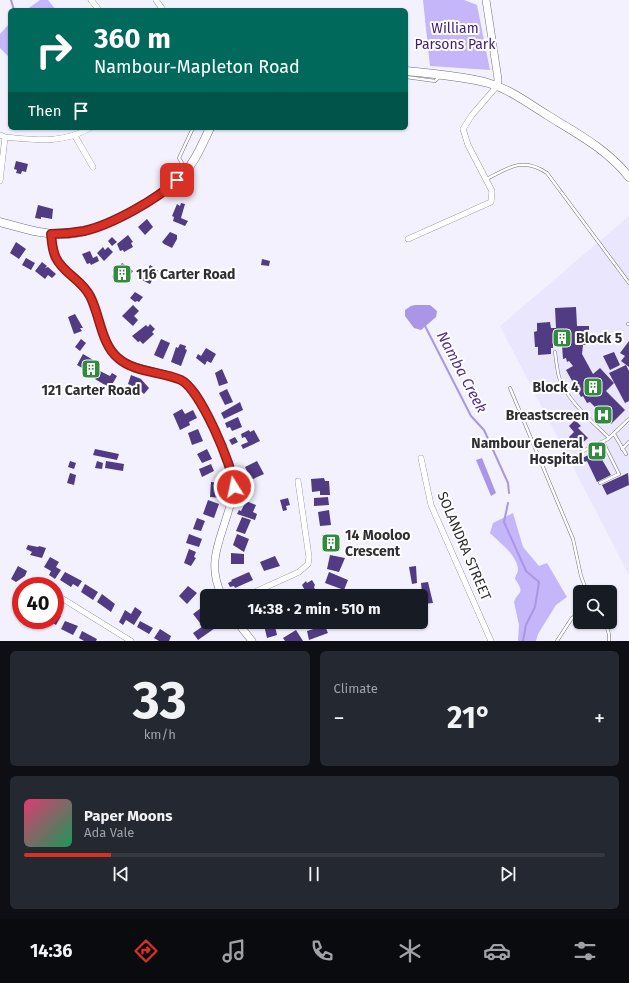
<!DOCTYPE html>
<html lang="en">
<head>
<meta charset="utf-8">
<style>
  :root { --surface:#171b24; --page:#242831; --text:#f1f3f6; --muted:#9ea1a6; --line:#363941; --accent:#d93025 }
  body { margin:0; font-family:"Fira Sans",sans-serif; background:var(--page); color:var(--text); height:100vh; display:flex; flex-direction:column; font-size:15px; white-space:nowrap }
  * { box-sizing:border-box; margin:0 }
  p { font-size:13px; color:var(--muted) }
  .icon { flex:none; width:22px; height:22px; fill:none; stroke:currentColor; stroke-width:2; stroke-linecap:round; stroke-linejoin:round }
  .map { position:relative; height:641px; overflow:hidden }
  .side { display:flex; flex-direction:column; gap:10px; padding:10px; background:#0d0f14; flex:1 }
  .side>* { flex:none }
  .banner { position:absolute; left:8px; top:8px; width:400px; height:122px; border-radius:6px; box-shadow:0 1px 3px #0004; background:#00695c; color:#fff; overflow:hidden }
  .buttons { position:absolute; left:573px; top:585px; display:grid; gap:8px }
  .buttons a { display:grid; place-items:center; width:44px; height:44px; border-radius:6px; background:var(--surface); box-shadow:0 1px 3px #0004; font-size:20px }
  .speed { position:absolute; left:12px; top:577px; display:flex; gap:8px; font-size:20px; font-weight:700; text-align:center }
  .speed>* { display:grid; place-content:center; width:52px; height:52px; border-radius:50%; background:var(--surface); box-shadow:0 1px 3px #0004; line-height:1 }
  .speed .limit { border:6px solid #d22; background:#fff; color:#111 }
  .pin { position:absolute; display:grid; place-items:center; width:34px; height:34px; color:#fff; margin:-17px; border-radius:8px; box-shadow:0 2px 6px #0006 }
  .me { position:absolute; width:44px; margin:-22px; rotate:350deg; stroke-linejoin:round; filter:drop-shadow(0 0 3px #0008) }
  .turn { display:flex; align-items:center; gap:14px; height:84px; padding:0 20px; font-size:18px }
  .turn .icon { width:52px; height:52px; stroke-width:2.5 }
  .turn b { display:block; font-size:28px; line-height:34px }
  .then { display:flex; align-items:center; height:38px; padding:0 20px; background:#0003; gap:8px; font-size:15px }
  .big { font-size:30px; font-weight:700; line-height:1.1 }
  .side .card { flex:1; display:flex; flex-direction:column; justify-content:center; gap:6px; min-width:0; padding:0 14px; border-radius:6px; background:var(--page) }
  .side .dial { align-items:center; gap:0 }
  .dial b { font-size:52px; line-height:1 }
  .song { display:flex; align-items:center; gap:12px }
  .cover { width:48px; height:48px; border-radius:6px; background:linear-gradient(135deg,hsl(340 70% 55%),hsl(150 70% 35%)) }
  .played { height:4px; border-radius:2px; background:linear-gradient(90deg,var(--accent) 15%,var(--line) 15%) }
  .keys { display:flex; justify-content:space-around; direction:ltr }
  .heat { display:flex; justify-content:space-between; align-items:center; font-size:22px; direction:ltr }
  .side .tiles { flex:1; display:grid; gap:10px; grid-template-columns:1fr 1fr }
  .card:last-child { grid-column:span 2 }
  .trip { position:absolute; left:200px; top:589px; width:228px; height:40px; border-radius:6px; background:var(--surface); box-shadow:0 1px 3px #0004; font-weight:700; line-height:40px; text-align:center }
  .tab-bar { display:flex; height:64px; justify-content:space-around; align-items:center; background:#090b0e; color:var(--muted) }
  .tab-bar .icon { width:28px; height:28px }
  .tab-bar .on { color:var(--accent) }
  .tab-bar b { font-size:18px; color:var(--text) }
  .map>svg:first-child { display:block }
</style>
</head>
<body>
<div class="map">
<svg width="629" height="641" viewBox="0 0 629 641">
  <rect width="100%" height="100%" fill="#f3f1fe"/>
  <!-- built -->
  <path fill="#eae6fd" d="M629,216V575L500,326Z"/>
  <!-- green -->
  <path fill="#c5b5f9" d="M40,0H48L56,10H26Z
    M423,0H464L477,5L490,70L430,66Z
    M10,23V58L0,48V34Z
    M513,513L523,547L539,566L547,563L567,597L556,605L538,634L536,641H518L519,625L514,602C518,590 526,595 515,579C515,576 518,573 518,570C518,556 499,542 490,533L493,523Z"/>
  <!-- water -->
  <path fill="#aa95e6" d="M415,305H430L437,311L436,317L421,330L414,328L405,316V310L411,306Z
    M482,458L496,493L491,496L476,460Z"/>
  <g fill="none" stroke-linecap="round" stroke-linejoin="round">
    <!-- stream -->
    <path stroke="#aa95e6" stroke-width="2" d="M11,0L14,10
      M425,326L471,416L484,430L508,483L509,493
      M508,503L504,522L526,571L539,582L535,607L526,625L523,641"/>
  </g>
  <!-- building -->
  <path fill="#513b83" d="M16,161L28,164L26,172L22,171L21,174L16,173L17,170L14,169Z
    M181,203L185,204L181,218L188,221L185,226L173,221L174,217L172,216L177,204L180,206Z
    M38,205L53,209L52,219L41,217V219L35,218Z
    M147,219L153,227L145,235L138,227Z
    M170,232L177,235V239L172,248L164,244L162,242Z
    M128,235L133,242L131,243L133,247L124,252L123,250L120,251L117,244Z
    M112,237L117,242L112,246L108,241Z
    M16,242L26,249L19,259L10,253Z
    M103,247L105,250L108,247L113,252L104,261L97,253Z
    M90,251L93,258L97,256L99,261L91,265L90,263L87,264L82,254Z
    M26,258L35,263L31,270L22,265Z
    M262,259L270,261L269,266L261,265Z
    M42,262L47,266L45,268L48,267L56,274L52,278L48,275L45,279L35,271Z
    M122,263L133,271L124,283L112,277Z
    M150,265L158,270L150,284L142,280Z
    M135,292L143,297L139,302L137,301L135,302L130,298Z
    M133,305L139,311L134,316L138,320L133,326L122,316Z
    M576,307L577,326H589V344L583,345L582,354L593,374L600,368L614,383L606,391L625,410L611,424L595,410L596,408L590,402L587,403L583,396L581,397L566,370L573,366L569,361L567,362L566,358L563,359L562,345H553V348H551V354L538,355V347H535L534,332L537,331V323L550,322L551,328H556L555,308Z
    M75,314L83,328H80L82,331L74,334L68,317Z
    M150,324L155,329L152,332L154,334L143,344L140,341L138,342L132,336L146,325L148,327Z
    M81,339L86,343L80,351L75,347Z
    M161,339L170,343L163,359L154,355Z
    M629,341V367L621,361L625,356L620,353Z
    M180,344L186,346L185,349L187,350L181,366L171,362L176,347L178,348Z
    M206,348L216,354L211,363L207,361L205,365L196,358L198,354L201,356Z
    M614,352L620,365L610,370L603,356Z
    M83,354L100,364L93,377L90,375L91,373L77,365Z
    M626,365L629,371V401L625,403L609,373Z
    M222,369L228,383L219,386L215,373Z
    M100,371L110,376L112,373L117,376L110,388L95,379Z
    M131,375L141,379L149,388L144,394L137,388L128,384Z
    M227,389L233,402L225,405L219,393Z
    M240,402L243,410L224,419L221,413Z
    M182,409L185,414L193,410L197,418L189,422L190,425L180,430L173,414Z
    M238,417L242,427L232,431L230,427L227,428L225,423Z
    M575,420L581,426L578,428L588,438L581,444L576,439L573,442L569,437L574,432L569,426Z
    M198,429L203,441L192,445L188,433Z
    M249,430L250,432L254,430L260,441L243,449L241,445L248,442L245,437L242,438L241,434Z
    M235,437L238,442L232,445L229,440Z
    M95,449L119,454L117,460L93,455Z
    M207,449L212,459L202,463L197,454Z
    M597,451L611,475L597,482L587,461L582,463L580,459Z
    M70,461L76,463L74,469L68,467Z
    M97,461L103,463L102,469L95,468Z
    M106,461L124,464L123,471L105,468Z
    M257,461L264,474L251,480L245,467Z
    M211,464L214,471L202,477L199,469Z
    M70,473L76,475L74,485L67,483Z
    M628,473L629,485L607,495L602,485Z
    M324,478L325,481H329L330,495H320V491L312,492L311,479Z
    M211,482L223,483L221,498L210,497Z
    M328,497L329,505L314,506V498Z
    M288,498L290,505L286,506L287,510L283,511L280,500Z
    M208,500L219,504L214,518L203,514Z
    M246,501L256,505L253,512L257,514L255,520L237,514L239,510L241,511Z
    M329,510L331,525L320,526L318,512Z
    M242,517L251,520L245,534L236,531Z
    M197,518L205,521L201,531L193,529Z
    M189,534L202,539L199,547L186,543Z
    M237,534L249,539L244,552L233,545Z
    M338,534L339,550L323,551L322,535Z
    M28,545L38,547L39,546L46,548L42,558L30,555L32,552L26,549Z
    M189,549L196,552L194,557L196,558L191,566L184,563Z
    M231,553L244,554V564H231Z
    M330,555L345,558L339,572L327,569Z
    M275,556L280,566L264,571L260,562Z
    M50,557L59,562L56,567L61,570L55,579L49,575L51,571L44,567Z
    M18,566L27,571L25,576L16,582L11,579Z
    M416,566L417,583L412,584L409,567Z
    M65,572L82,581L78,587L73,584L71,587L60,580Z
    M249,572L253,580L235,588L234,586L230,587L228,583L232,581L231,580Z
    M329,572L348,580L344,590L325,583Z
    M312,580L315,585L314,587L317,594L308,596L302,585L306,581L307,583Z
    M428,582L433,603L423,604L421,583Z
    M85,584L98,592L93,600L81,592Z
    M188,586L197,593L187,604L179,596Z
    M292,589L295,596H278Z
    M208,593L210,596H207V618L200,623L193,614L205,605L200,599Z
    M102,594L115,604L111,612L97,602Z
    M135,607L142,612L134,625L126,620L123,625L119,622L125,610L131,614Z
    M55,613L61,616L56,625L48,620H55Z
    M65,621L78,626L73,635L61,629Z
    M140,621L153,628L149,634L137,627Z
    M209,622H220L217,624L218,626L198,640L193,633Z
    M274,622L277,635L267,638L264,625Z
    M324,624L328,633L309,640L307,631L320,627L319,626Z
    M160,629L171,636L169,641H159L154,638Z
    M296,630L303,641H285L283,638Z
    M82,631L97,639L96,641H84L79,638Z"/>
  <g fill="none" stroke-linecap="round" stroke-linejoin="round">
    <defs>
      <path id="service" d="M406,77L435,81L439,77
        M185,168L179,158L193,128
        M487,179C509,167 523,157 547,173L629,283
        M628,324H629
        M555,352C556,360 557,369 559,377C568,402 591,420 609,438
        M510,388L573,539L581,576L587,592
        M614,434L626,454
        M622,449L629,442
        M581,452L608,439L629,419
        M600,483L619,474L603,442
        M605,622L609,634V641
        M557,641L572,618L580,613"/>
      <path id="minor" d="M91,0L99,10
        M156,0L163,10
        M0,135L5,137C36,140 62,144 90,128
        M75,136L93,167
        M0,181L5,137
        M408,239L491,202L492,191L468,145L463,129L472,115L497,86
        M421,458L431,505L491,641
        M40,584L42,586
        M55,594L131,641
        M246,596L299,572L308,564L309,557L298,481"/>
      <path id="tertiary" d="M486,0L498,79L497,86
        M51,234C52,242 53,250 56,257C63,273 82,280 90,295C100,315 101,347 121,360C143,375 180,369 196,394C207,411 235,470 234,489C234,495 231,503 229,509C220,541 206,563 222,596
        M237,622L252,641"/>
      <path id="secondary" d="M406,71C433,74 462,76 488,83C509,89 528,103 547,115C576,133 607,149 629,177
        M0,222C22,228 46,236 69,234C106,230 161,198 186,171C197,159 203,142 210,128"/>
    </defs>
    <!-- service casing -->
    <use href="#service" stroke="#726f7d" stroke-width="3.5"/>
    <!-- minor casing -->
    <use href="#minor" stroke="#726f7d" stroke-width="6"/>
    <!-- tertiary casing -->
    <use href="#tertiary" stroke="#726f7d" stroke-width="8"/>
    <!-- secondary casing -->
    <use href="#secondary" stroke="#726f7d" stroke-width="9"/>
    <!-- service -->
    <use href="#service" stroke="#fff" stroke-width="2.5"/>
    <!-- minor -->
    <use href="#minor" stroke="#fff" stroke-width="5.5"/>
    <!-- tertiary -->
    <use href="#tertiary" stroke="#fff" stroke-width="7"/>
    <!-- secondary -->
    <use href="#secondary" stroke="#fff" stroke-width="8"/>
  </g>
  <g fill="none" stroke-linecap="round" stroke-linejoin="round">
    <defs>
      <path id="route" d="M177,180C158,199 111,225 84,231C73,233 62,234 51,234C52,242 52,250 56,258C63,273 82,280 90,296C100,315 101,344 118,358C135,373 161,371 181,380C200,389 233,466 234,487"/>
    </defs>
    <!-- route casing -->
    <use href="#route" stroke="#8d1f18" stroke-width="10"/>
    <!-- route -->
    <use href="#route" stroke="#d93025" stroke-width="7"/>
  </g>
  <!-- icons -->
  <defs>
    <symbol id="building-square" viewBox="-11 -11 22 22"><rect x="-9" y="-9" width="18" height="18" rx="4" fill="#318b3c" stroke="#fff"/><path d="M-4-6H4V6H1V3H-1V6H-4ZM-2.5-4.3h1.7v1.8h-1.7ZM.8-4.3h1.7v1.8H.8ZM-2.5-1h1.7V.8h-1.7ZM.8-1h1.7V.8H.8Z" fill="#fff"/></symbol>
    <symbol id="hospital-square" viewBox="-11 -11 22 22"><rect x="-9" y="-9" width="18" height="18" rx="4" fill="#318b3c" stroke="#fff"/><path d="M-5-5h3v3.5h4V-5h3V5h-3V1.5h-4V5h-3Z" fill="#fff"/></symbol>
  </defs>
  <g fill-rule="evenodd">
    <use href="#building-square" x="111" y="263" width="22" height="22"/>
    <use href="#building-square" x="551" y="327" width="22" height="22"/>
    <use href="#building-square" x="80" y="358" width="22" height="22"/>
    <use href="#building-square" x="582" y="376" width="22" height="22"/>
    <use href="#hospital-square" x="592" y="404" width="22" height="22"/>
    <use href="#hospital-square" x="586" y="440" width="22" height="22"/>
    <use href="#building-square" x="320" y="532" width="22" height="22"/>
  </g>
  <g text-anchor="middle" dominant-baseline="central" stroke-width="4" stroke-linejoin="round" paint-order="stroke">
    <!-- park labels -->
    <g font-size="14" fill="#401b78" stroke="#fff">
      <text x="455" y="28">William<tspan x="455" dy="16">Parsons Park</tspan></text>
    </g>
    <!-- poi labels -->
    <g font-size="14" font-weight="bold" fill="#2f2e34" stroke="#fff" text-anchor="start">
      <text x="136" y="274">116 Carter Road</text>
      <text x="576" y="338">Block 5</text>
      <text x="579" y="387" text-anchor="end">Block 4</text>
      <text x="91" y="390" text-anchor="middle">121 Carter Road</text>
      <text x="589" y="415" text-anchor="end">Breastscreen</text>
      <text x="583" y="443" text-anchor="end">Nambour General<tspan x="583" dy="16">Hospital</tspan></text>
      <text x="345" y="535">14 Mooloo<tspan x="345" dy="16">Crescent</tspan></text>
    </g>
    <!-- street labels -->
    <g font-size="14" fill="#2f2e34" stroke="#fff">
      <text transform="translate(464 546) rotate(67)">SOLANDRA STREET</text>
    </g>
    <!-- water labels -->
    <g font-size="15" font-style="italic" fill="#51308d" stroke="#fff">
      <text transform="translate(462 372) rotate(62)">Namba Creek</text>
    </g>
  </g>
</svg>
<div class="buttons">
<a><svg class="icon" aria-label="search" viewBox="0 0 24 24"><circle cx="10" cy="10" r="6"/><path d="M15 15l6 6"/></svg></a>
</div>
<div class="speed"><div class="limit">40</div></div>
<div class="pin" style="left:177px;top:180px;background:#d93025"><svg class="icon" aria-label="arrive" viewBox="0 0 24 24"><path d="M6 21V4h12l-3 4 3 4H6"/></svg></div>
<svg class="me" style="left:234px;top:487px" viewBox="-20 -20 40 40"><circle r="17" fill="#d93025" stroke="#fff" stroke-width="3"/><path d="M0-11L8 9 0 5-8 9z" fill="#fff"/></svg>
<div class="trip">14:38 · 2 min · 510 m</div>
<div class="banner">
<div class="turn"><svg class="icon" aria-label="right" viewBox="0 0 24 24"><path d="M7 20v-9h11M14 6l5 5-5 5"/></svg><div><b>360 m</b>Nambour-Mapleton Road</div></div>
<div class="then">Then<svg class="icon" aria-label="arrive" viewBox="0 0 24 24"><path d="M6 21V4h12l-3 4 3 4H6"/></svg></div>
</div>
</div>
<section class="side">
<div class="tiles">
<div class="card dial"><b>33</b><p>km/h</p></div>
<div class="card"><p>Climate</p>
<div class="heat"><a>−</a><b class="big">21°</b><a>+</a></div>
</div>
<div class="card">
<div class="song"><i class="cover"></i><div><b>Paper Moons</b><p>Ada Vale</p></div></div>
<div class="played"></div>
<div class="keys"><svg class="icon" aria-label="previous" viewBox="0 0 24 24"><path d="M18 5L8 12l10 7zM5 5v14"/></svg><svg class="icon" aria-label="pause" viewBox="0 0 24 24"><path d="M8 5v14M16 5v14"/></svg><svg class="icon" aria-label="next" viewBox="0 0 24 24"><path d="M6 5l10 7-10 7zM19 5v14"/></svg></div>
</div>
</div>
</section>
<nav class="tab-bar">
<b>14:36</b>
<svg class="icon on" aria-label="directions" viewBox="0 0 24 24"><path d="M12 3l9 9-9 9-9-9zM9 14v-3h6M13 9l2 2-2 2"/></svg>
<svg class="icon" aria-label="music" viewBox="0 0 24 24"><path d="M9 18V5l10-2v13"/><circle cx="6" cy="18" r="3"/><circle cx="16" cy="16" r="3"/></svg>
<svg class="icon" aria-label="phone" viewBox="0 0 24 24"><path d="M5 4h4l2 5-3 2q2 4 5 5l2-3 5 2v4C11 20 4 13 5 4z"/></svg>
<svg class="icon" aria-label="climate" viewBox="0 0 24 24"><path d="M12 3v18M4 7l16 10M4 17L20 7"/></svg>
<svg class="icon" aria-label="car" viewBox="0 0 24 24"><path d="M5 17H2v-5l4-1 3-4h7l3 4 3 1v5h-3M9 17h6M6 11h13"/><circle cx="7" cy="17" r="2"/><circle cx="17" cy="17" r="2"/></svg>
<svg class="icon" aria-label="filters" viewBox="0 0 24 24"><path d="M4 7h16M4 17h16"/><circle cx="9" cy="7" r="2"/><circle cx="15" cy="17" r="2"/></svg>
</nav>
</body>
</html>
